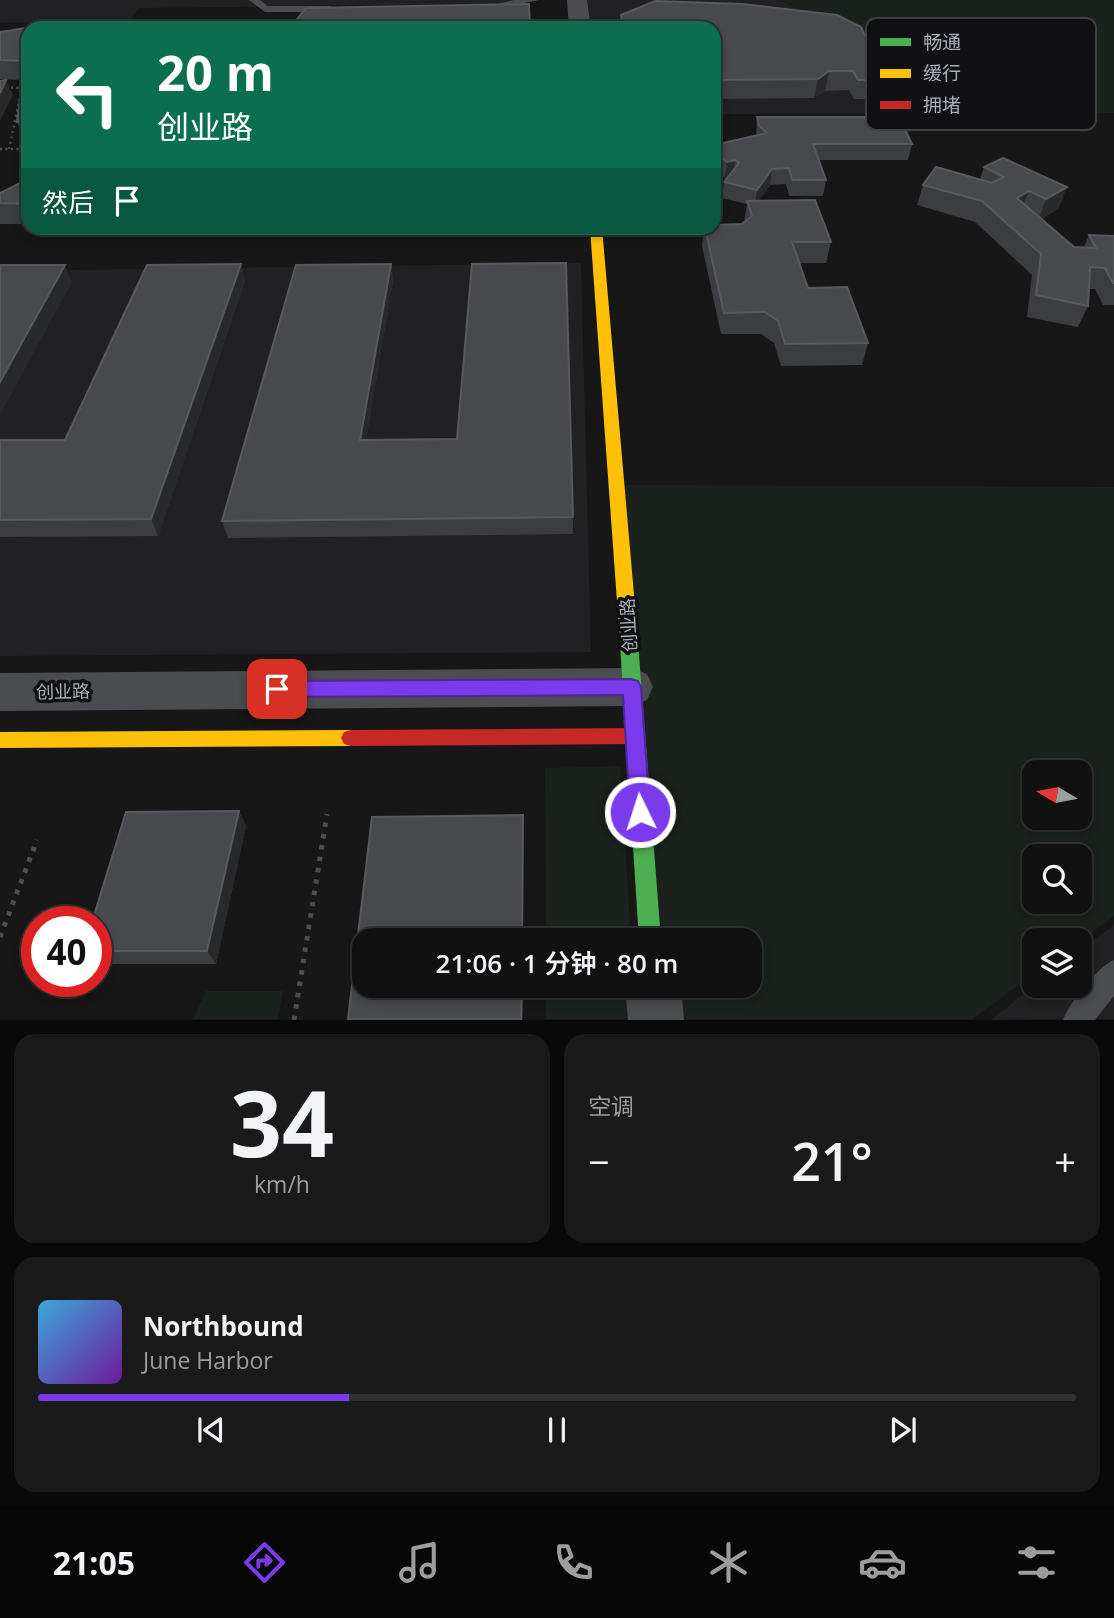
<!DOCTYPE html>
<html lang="zh">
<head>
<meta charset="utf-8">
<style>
  :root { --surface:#111; --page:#1a1a1a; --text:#f1f3f6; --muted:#9c9d9f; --line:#303131; --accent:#7c3aed }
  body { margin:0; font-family:"Open Sans","Noto Sans SC",sans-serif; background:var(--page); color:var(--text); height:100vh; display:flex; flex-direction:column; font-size:26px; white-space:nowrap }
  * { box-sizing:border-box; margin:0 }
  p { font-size:23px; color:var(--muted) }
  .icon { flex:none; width:38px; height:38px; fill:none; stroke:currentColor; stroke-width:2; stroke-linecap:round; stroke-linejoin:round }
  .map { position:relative; height:1020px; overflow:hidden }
  .details { display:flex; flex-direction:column; gap:14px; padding:14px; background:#090909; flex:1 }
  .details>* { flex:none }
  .banner { position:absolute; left:21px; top:21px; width:700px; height:214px; border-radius:21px; box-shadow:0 4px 10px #0003,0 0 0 2px var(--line); background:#0b6e4f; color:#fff; overflow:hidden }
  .needle { width:46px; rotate:280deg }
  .buttons { position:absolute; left:1022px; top:760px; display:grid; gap:14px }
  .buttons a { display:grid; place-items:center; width:70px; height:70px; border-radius:14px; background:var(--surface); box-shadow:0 4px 10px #0003,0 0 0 2px var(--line); font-size:35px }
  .speed { position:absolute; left:21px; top:906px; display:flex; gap:14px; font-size:35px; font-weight:700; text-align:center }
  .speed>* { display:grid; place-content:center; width:91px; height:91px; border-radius:50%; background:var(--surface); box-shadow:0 4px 10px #0003,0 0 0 2px var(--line); line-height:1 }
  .speed .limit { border:10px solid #d22; background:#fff; color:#111 }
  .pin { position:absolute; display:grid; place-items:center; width:60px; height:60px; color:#fff; margin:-30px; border-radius:14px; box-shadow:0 4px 10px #0006 }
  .me { position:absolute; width:77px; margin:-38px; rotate:356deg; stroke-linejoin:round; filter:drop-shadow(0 0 5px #0008) }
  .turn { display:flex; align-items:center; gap:24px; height:147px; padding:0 21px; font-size:32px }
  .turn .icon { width:91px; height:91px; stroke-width:2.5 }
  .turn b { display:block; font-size:49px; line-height:60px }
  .then { display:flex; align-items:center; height:66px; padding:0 21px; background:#0003; gap:14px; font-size:26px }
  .big { font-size:52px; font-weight:600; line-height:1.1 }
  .details .widget { flex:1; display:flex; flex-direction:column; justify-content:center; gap:10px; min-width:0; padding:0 24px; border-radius:21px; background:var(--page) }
  .details .dial { align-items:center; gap:0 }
  .dial b { font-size:91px; line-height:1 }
  .song { display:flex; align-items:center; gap:21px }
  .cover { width:84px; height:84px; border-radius:10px; background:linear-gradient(135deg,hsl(200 70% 55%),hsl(280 70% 35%)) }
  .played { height:7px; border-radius:4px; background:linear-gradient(90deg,var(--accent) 30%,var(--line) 30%) }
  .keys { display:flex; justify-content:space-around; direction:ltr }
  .heat { display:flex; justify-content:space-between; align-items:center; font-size:38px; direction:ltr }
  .details .tiles { flex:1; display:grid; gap:14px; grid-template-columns:1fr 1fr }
  .widget:last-child { grid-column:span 2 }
  .trip { position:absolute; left:352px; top:928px; width:410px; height:70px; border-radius:21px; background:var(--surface); box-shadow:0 4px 10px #0003,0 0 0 2px var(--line); font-weight:600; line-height:70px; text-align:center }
  .tabs { display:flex; height:112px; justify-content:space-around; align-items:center; background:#070707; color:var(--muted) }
  .tabs .icon { width:49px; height:49px }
  .tabs .current { color:var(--accent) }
  .tabs b { font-size:32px; color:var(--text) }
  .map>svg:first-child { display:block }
</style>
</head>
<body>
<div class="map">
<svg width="1114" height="1020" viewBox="0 0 1114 1020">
  <rect width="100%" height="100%" fill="#171717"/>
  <!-- built -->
  <path fill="#212124" d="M0,0H519L496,4L139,8L129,21L0,23Z
    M578,0H780L854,33L882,95H903L912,114H714V28H580Z
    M581,263L591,652L0,656V271Z
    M1114,925V1019L991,1020L1035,985H1080V951Z"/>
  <!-- green -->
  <path fill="#1b211c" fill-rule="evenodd" d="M781,0H1114V113H912L903,95H882L854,33Z
    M618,485L1114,487V916L1080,941L1034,940V974L972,1019H657L655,985H749V940H652ZM1034,772H1080V817H1034ZM1034,856H1080V901H1034Z
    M620,766L631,940H546L545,768Z
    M546,985H634L636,1019H546Z
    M206,991H283L278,1019H193Z"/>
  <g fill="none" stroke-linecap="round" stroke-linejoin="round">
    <!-- path-far1 -->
    <path stroke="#4d4e52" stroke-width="2.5" stroke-dasharray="2 3.5" stroke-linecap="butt" d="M0,87L22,88L9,149
      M0,149H28"/>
    <!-- path -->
    <path stroke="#4d4e52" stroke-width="5" stroke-dasharray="4.5 7" stroke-linecap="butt" d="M0,937L37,840
      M294,1020L327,814"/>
    <!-- lane -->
    <path fill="#4b4c50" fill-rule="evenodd" d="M249,0H260L268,6H330L335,9L330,12H265Z
      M514,0H539L489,10L484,7Z
      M1114,960V996L1095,1020H1063C1070,1002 1097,967 1114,960Z"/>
    <!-- street -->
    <path fill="#4b4c50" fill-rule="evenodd" d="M567,0H587L591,28H569Z
      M631,668L647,674L653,687L647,700L631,706L0,711V673Z
      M625,985H681L684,1020H628Z"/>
    <!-- fast -->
    <path fill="#4caf50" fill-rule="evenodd" d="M628,622L634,624L637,629L661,940H639L619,629L622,624Z"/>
    <!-- slow -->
    <path fill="#ffc107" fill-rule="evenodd" d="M590,228H602L637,629L634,634L628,636L622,634L619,629Z
      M351,730L358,732L361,738L358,744L351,746L0,748V732Z"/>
    <!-- jam -->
    <path fill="#c62828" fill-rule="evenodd" d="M634,728L641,730L644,736L641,742L634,744L351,746L344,744L341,738L344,732L351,730Z"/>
  </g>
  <!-- wall -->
  <path fill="#3c3d40" d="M655,1L886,80L882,99H854L849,90L825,91L814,98L714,99V28H620L621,15Z
    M306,8L530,28H290Z
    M28,28V142H25L17,122L22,80L0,79V32Z
    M757,117L912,144L908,160H819L826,180L823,196H789L786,184L770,185L758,201L831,242L826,263H799L808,288L868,343L862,365L781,366L774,343L761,334H721L702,246L704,228L742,224L744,222L747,204L722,198L724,182L728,177L725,178L714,168V145L756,135Z
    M1003,158L1059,208L1041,219L1074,247H1084L1089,235L1114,236V305H1103L1095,289H1089L1088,306L1078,327L1027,317L1032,275L975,222L917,205L923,185L980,179L984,167Z
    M28,179V224H0V193Z
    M241,264L245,281L158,536L0,537V440H65Z
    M391,264L393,281L366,439L573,517V534L228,538L222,521Z
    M239,811L246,826L216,964H96V922Z"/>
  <!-- shaded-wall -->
  <path fill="#28292a" d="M829,71L825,91L814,98L818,79Z
    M6,80L13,95L0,121V93Z
    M735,160L732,176L725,178L727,162Z
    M772,169L770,185L755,206L757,190Z
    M1067,187L1059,208L1038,220L1046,199Z
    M1029,191L1021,212L1017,198Z
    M241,264L245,281L158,536L151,519Z
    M391,264L393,281L363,457L360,440Z
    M65,265L72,282L0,415V382Z
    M239,811L246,826L216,964L207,951Z
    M523,815L524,834L523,940H522Z
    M522,985H523V1019H521Z"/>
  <!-- building -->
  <path fill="#48494d" stroke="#57595e" stroke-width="2" d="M655,1L742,4L837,15L861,27L886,80H858L853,71H829L818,79L714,80V28H623L621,15Z
    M529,4L530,28H450L451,23L369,25L358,28H290L306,8Z
    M26,28H28V122H17L25,61L0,60V32Z
    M6,80L0,93V81Z
    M757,117H899L912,144H813L826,180H792L789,168L772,169L757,190L724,182L739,163L735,160L727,162L714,150V145L767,133L759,126Z
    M1003,158L1067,187L1046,199L1029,191L1017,198L1074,247L1096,248L1089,235L1114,236V283H1113L1105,268L1090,267L1088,306L1036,295L1041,254L982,201L923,185L936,167L992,183L1004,177L984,167Z
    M28,179V204L0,203V193Z
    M815,200L831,242H792L808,288L847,287L868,343L785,344L778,321L765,312L724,313L705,228H714V225L742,224L752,216L747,201Z
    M566,263L573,517L222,521L296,265L391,264L360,440L457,439L472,264Z
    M241,264L151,519L0,520V440H65L147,265Z
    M0,265H65L0,382Z
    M239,811L207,951H96V922H92L126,812Z
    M523,815L522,940H364V985H522L521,1019H348L372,817Z"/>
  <!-- route -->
  <path fill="#7c3aed" stroke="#51269a" stroke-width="2" d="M631,679L638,681L641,687L650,812L647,819L640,822L633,819L630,812L623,695L277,697L271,695L268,689L271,683L277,681Z"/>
  <g text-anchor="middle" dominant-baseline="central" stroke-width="7" stroke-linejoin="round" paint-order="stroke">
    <!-- street labels -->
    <g font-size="18" fill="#a8adb8" stroke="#111113">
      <text transform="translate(628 625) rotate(-93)">创业路</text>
      <text transform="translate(63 691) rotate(-1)">创业路</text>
    </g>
  </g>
  <!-- legend -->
  <rect x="866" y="18" width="230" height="112" rx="10" fill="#111113" stroke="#3e4045" stroke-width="2"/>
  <rect x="880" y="38" width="31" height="8" fill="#4caf50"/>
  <rect x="880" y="69" width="31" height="9" fill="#ffc107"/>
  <rect x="880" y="101" width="31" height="8" fill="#c62828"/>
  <g font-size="19" fill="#a8adb8">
    <text x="923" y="49">畅通</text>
    <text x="923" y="80">缓行</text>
    <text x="923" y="112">拥堵</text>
  </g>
</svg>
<div class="buttons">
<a><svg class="needle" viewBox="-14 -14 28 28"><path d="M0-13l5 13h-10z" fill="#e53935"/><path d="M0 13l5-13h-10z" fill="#9c9d9f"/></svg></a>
<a><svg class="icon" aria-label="search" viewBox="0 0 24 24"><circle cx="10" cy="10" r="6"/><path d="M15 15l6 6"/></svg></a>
<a><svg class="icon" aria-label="layers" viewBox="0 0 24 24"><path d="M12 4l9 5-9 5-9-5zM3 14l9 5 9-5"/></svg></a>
</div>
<div class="speed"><div class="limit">40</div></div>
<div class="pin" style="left:277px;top:689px;background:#d93025"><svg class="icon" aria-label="arrive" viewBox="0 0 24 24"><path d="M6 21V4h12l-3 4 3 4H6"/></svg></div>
<svg class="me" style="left:640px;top:812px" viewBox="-20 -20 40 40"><circle r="17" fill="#7c3aed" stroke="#fff" stroke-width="3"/><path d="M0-11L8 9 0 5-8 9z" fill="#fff"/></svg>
<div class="trip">21:06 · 1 分钟 · 80 m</div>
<div class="banner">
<div class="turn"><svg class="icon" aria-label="left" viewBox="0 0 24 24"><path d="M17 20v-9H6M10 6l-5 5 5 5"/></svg><div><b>20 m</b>创业路</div></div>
<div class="then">然后<svg class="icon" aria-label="arrive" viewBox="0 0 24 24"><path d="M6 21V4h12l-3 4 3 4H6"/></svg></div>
</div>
</div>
<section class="details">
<div class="tiles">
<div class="widget dial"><b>34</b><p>km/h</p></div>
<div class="widget"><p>空调</p>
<div class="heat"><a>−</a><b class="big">21°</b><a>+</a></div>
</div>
<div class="widget">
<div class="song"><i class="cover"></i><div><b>Northbound</b><p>June Harbor</p></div></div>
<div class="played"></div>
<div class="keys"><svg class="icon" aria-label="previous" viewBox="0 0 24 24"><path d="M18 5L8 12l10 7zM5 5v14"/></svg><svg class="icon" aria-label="pause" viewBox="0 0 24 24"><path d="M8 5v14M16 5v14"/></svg><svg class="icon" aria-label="next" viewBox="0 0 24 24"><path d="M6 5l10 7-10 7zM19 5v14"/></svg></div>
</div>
</div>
</section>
<nav class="tabs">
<b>21:05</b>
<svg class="icon current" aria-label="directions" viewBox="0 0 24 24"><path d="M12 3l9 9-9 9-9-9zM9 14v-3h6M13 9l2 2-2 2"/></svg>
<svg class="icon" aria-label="music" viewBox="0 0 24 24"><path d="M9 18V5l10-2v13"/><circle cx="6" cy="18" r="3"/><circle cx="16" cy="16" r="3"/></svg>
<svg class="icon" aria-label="phone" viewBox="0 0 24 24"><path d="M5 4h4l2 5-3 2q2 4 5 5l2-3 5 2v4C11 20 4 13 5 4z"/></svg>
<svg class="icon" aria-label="climate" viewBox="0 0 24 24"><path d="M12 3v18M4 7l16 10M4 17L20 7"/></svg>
<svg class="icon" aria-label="car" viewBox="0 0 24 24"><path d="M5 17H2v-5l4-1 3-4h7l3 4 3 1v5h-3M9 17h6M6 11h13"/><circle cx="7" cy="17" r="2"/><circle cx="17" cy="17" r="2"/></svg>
<svg class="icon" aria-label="filters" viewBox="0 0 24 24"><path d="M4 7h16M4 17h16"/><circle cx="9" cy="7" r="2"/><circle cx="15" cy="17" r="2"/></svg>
</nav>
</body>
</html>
